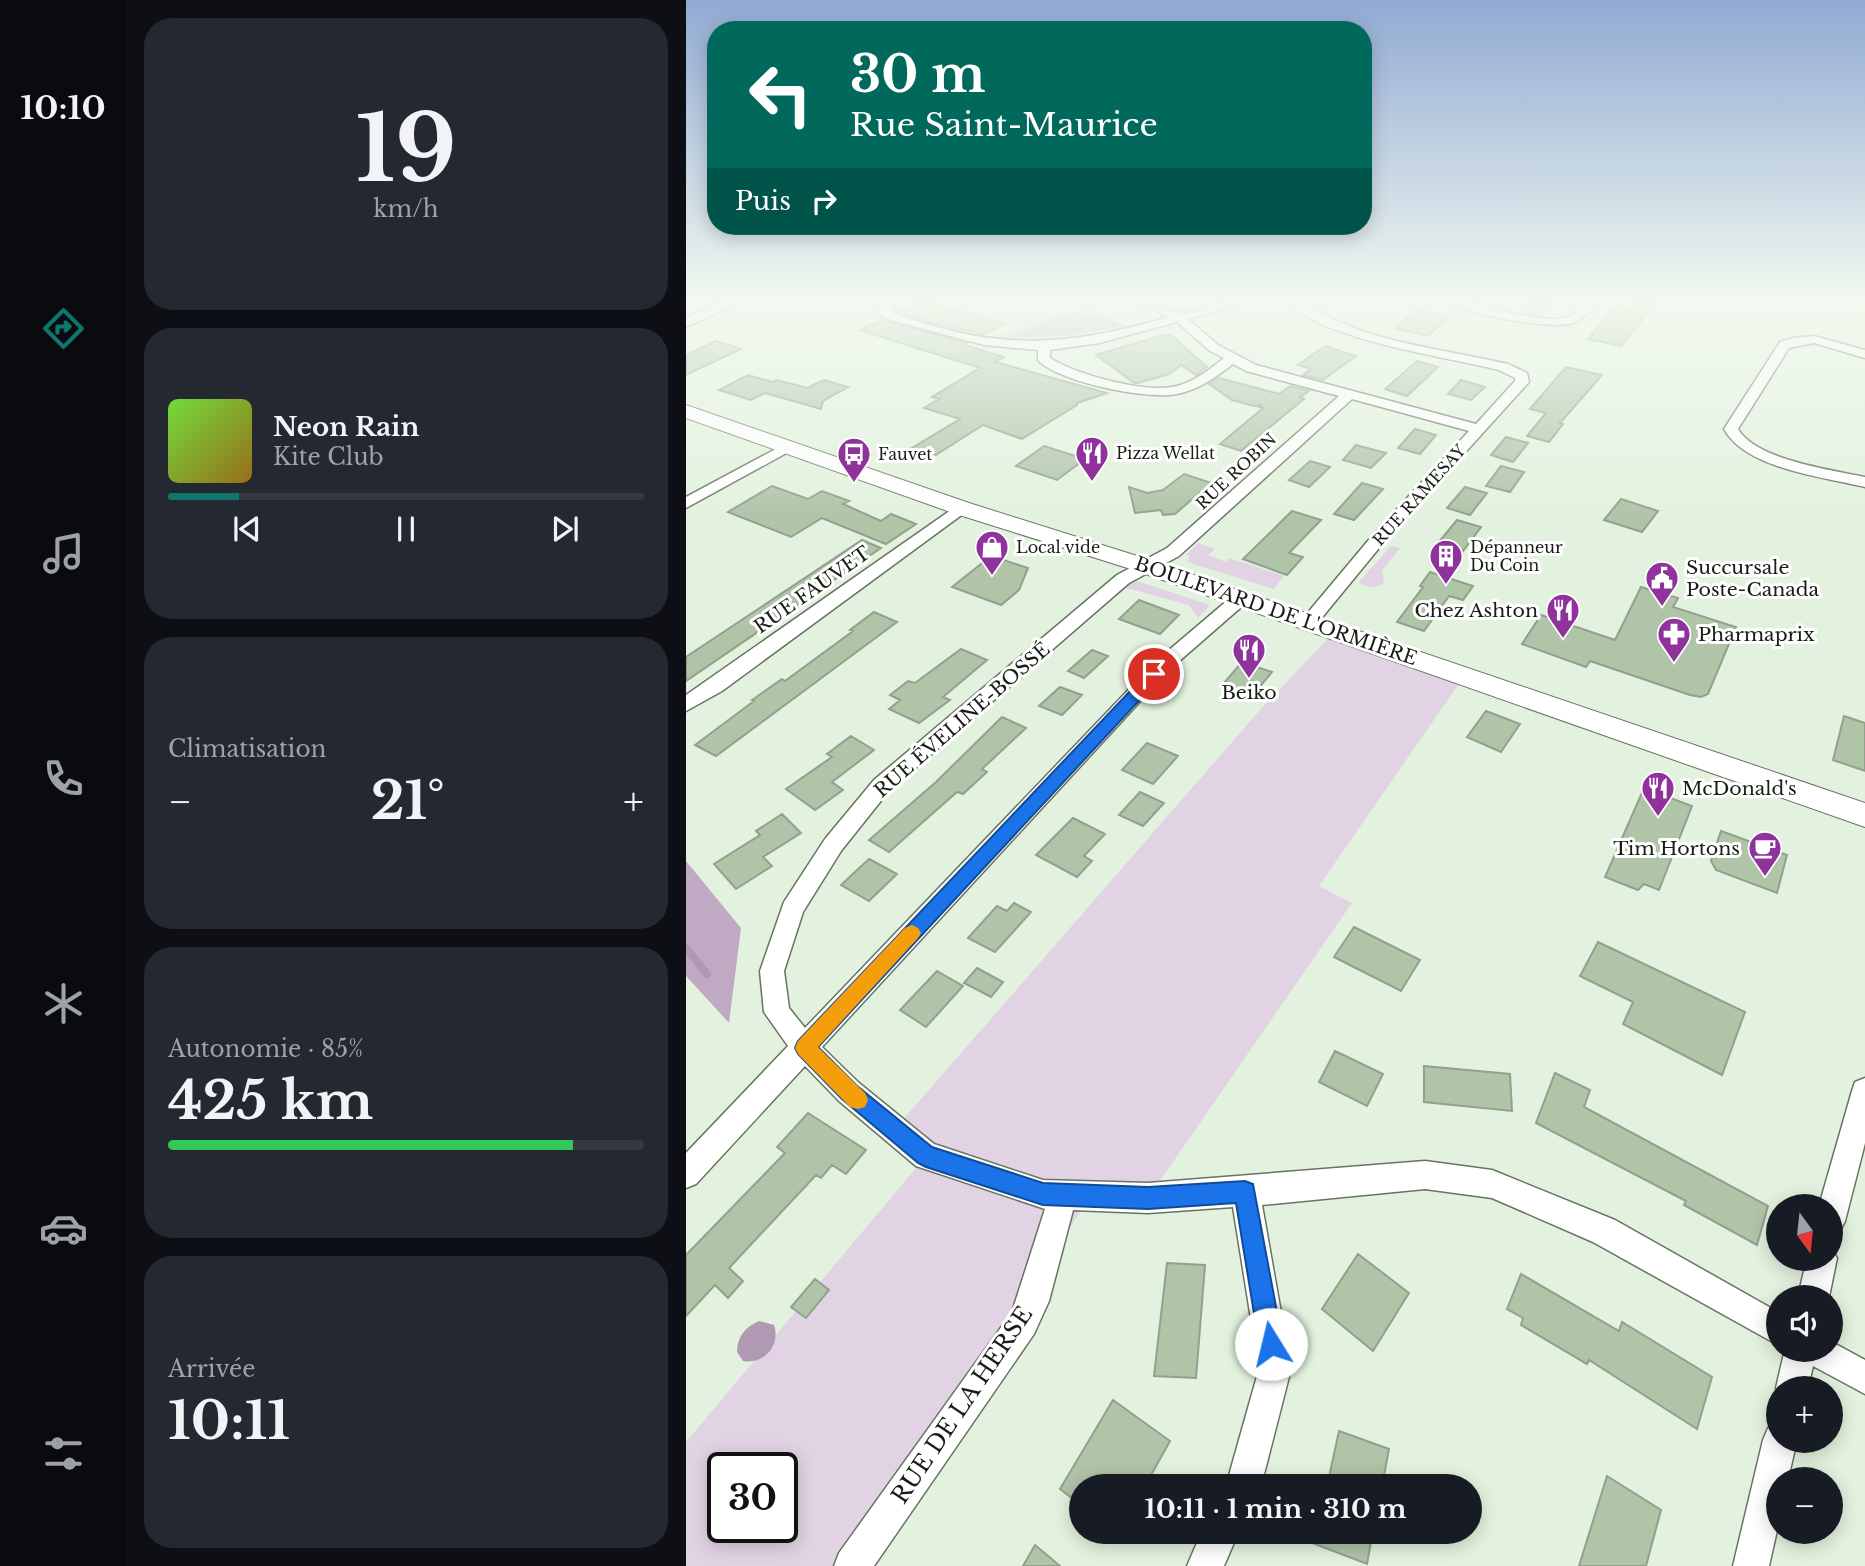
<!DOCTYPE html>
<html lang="fr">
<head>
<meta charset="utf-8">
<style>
  :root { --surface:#171b24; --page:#242831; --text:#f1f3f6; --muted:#9ea1a6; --line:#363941; --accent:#0f766e }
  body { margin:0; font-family:"Libre Baskerville",serif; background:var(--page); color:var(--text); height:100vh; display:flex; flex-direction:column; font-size:26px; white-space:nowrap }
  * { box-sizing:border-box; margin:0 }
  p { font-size:23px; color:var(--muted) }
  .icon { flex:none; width:38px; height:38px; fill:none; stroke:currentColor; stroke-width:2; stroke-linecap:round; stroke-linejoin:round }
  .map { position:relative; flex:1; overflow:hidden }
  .side { display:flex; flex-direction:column; gap:18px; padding:18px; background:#0d0f14; width:560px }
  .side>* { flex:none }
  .guide { position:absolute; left:21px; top:21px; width:665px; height:214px; border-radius:28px; box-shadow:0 4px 18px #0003; background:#00695c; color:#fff; overflow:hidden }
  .needle { width:46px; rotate:165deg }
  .fabs { position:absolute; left:1080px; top:1194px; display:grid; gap:14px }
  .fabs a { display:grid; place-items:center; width:77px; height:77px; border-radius:50%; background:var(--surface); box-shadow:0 4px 18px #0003; font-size:35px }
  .speed { position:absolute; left:21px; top:1452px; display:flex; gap:14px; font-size:35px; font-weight:700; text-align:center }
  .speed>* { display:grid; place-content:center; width:91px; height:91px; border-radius:50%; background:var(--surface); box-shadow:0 4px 18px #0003; line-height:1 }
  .speed .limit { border:4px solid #111; border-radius:10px; background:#fff; color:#111 }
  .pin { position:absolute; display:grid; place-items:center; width:60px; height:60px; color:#fff; margin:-30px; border:4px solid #fff; border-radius:50%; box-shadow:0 2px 7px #0007 }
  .me { position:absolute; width:77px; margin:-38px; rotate:351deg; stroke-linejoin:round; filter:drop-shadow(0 0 5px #0008) }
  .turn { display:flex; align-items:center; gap:24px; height:147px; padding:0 28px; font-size:32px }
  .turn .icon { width:91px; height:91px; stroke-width:2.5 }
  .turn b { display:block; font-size:49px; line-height:60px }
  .then { display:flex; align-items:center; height:66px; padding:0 28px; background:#0003; gap:14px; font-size:26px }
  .big { font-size:52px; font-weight:700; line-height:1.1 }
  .side .tile { flex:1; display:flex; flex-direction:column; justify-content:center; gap:10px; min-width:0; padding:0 24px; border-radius:28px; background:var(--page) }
  .side .dial { align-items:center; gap:0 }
  .dial b { font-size:91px; line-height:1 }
  .song { display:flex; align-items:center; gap:21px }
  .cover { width:84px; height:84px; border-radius:10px; background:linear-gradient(135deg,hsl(100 70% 55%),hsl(40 70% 35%)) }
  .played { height:7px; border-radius:4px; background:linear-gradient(90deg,var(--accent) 15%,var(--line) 15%) }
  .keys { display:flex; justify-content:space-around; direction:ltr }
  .heat { display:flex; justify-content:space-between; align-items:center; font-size:38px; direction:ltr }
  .charge { height:10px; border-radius:5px; background:linear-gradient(90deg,#34c759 85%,var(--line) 0) }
  .trip { position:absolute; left:383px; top:1474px; width:413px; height:70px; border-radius:35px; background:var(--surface); box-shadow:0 4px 18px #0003; font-weight:700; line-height:70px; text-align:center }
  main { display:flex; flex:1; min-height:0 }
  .menu { display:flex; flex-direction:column; width:126px; justify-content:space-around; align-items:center; background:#090b0e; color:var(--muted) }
  .menu .icon { width:49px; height:49px }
  .menu .on { color:var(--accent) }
  .menu b { font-size:32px; color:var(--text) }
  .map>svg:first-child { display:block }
</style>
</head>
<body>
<main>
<nav class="menu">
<b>10:10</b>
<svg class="icon on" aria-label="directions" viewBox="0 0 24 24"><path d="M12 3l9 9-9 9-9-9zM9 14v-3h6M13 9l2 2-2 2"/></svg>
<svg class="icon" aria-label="music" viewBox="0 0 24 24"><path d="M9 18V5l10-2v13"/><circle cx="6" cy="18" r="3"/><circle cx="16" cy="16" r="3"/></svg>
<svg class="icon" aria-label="phone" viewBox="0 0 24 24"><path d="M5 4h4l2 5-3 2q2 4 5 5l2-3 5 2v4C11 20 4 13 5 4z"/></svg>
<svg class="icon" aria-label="climate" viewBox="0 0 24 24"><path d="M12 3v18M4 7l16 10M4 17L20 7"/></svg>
<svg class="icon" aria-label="car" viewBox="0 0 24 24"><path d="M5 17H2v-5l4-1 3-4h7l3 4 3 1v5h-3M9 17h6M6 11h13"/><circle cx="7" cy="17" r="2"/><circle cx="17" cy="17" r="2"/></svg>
<svg class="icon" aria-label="filters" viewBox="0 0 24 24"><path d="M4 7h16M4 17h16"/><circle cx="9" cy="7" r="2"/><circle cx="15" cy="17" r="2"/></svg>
</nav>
<section class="side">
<div class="tile dial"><b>19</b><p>km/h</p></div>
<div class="tile">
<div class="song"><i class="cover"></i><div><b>Neon Rain</b><p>Kite Club</p></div></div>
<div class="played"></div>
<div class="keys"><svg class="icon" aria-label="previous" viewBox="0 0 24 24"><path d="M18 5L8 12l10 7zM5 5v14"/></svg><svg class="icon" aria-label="pause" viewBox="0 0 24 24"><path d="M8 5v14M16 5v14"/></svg><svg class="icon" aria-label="next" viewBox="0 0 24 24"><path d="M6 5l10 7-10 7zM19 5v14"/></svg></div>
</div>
<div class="tile"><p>Climatisation</p>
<div class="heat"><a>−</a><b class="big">21°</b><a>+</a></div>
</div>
<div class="tile"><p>Autonomie · 85%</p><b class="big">425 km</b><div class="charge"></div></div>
<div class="tile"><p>Arrivée</p><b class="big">10:11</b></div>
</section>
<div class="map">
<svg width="1179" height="1566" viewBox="0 0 1179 1566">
  <rect width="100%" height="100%" fill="#e3f2de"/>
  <!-- green -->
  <path fill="#e1d3e3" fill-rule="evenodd" d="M402,307L434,328L370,340L304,341L345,317L356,321Z
    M512,543L529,549L522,555L540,562L543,558L598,576L588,589L507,564L501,560L504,556L500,555Z
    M705,546L714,548L696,571L698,582L696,585C688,588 679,588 673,582Z
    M445,579L524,605L512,618L503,605L437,587Z
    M649,631L779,675L633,886L666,903L462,1198L405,1196L156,1566H0V1442L240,1156L208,1130L573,711ZM37,1468H96V1528H37Z"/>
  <!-- forest -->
  <path fill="#c0a9c3" d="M385,311L414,315L439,326C400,334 361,338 322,336Z
    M0,861L55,928L43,1023L0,976Z"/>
  <!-- water -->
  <path fill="#b09ab3" d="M73,1321L88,1325C95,1345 78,1365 57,1361L51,1352C51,1337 59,1327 73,1321Z"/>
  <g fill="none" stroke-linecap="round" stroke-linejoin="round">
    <!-- stream -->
    <path stroke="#b09ab3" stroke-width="8" d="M0,948L21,974"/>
  </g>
  <!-- building -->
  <path fill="#b0c4a8" stroke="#92a08d" stroke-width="2" d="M237,301L319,323L298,334L244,322L212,312Z
    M848,301H870L856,316L837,313Z
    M950,301H971L935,346L902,339L929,306L943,309Z
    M730,310L754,315L761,318L742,336L709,328Z
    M196,320L281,343L278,345L318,357L309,362L421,393L391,403V405L336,439L297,425L250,455L226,448L274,419L238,408L253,399L246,397L294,368L174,330Z
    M477,335H485L521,367L510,375L495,365L483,374L452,383H448L410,355Z
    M30,341L55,349L0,375V355Z
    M639,346L670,356L637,380L617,375L625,369L612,365Z
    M731,361L752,367L721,396L699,389Z
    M880,367L916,375L874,423L877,424L863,442L841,436L860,413L844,409Z
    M62,375L86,382L91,380L121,388L138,380L162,387L137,401L135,409L79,393L65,400L33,390Z
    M533,378L593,394L604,386L623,391L614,397L618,399L555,451L534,444L577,408L573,407L575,405L568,406L546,400L523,384Z
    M775,380L799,387L785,400L762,394Z
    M729,429L750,435L734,454L712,448Z
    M820,437L842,443L827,462L805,455Z
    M670,445L700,453L685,468L657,460Z
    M358,446L399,459L371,480L330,466Z
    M624,461L644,467L623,487L603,480Z
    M815,466L838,472L824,492L800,486Z
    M498,474L525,483L489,514L477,515L475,510L449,513L443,487L461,493L477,490Z
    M676,483L697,489L668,520L648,514Z
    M86,486L122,499L136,491L163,501L157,504L195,521L205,514L230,524L200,544L136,518L105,537L42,512Z
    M779,487L801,493L784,515L761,508Z
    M935,499L972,511L956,532L918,520Z
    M606,511L635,520L603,553L617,557L601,575L557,559Z
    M771,520L795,527L777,551L752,543Z
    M176,540L195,548L0,681V657Z
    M305,556L342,568L333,590L315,605L266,587Z
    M744,572L787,586L777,600L763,596L738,631L711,622L737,587L734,586Z
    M955,587L992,598L987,607L1050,627L1022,694L1015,697L1004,695L904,661L900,667L836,644L855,615L929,640Z
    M453,600L493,615L474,634L433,619Z
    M188,612L211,622L30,756L9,745L68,701L66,700L96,679L99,681L167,631L164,630Z
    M275,649L301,660L257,697L264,700L233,723L203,709L214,700L204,695L222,681L229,683Z
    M406,650L422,656L398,678L382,671Z
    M556,662L586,672L567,695L537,684Z
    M374,687L396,695L376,715L353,706Z
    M800,711L834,724L815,752L781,737Z
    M1158,716L1179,723V771L1147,760Z
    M316,717L340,728L296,769L301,772L277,794L271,792L203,852L183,840L250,782Z
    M165,736L188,750L146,782L157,790L129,810L100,789L146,757L141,754Z
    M461,743L492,756L467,784L436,770Z
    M958,788L1006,806L973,890L958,884L952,890L919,877Z
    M454,792L478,803L457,826L433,815Z
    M96,814L115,833L77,857L86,866L50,889L28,864L74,835L70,831Z
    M387,818L419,834L398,856L406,861L391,877L350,855Z
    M1035,831L1101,855L1091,893L1030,870L1025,861Z
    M183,859L211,874L183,901L155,885Z
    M328,903L345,912L309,952L282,938L311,906L321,911Z
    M668,927L734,960L715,991L648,957Z
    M912,942L1059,1012L1036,1075L937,1024L947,1002L894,976Z
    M291,968L317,982L305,997L278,983Z
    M251,971L277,986L240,1027L214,1010Z
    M649,1051L697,1074L681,1106L633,1082Z
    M738,1066L824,1074L826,1111L738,1102Z
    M869,1073L904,1090L898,1107L1082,1206L1071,1245L998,1205L1000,1201L850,1123Z
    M122,1113L180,1150L160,1174L146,1165L135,1178L130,1175L43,1268L57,1281L42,1298L29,1285L0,1316V1255L99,1153L91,1147Z
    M672,1254L723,1293L687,1351L636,1309Z
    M481,1263L519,1265L510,1378L468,1376Z
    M835,1274L933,1331L936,1322L1026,1377L1011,1429L903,1360L901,1364L835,1325L837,1318L821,1309Z
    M129,1279L143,1290L120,1318L105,1307Z
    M427,1400L484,1441L459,1486H396V1506L374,1489Z
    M653,1431L703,1449L696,1486H641Z
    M921,1476L975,1510L960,1566H893Z
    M600,1531H687L681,1564L600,1533Z
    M349,1545L374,1566H337Z"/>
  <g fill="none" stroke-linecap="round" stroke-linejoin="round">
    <defs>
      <path id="minor" d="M200,301H213L205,312C311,351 376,348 483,317L448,301C467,301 487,314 497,313C519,311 536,301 559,301L557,303L502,319L532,345L570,365L790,424L829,381V378L813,370C757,356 640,341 599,301C618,300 636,314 654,322C706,345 766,351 822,364L841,373L843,382L698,542L629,626H617L614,622L686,536L783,431L666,399L493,556L443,583L202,792L155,851L117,912L98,971L103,1008L119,1028L469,662L549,594H561L564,598L561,602L483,670L136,1047L173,1083L248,1144L357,1180L462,1183L739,1161L806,1170L929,1220L1092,1312V1345L907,1242L806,1198L739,1189L576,1205L605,1369L575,1486H540L573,1369L547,1207L462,1213L387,1210L363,1301L348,1334L188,1566H148L153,1553L326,1312L359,1209L230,1166L153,1101L119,1066L10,1184L0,1188V1153L102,1046L78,1012L74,971L98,902L139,839L188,780L431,575L481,548L653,396L560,371L547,364C530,377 512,390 491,394C461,400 372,382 352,360V350L298,345L204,320L196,317L192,309ZM491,322L524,351L538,358C524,369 508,382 491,386C461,394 391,375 364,358V350L413,343Z
        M760,301C792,299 858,329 884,316C890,313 894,306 899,301H911C904,309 898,320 887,323C866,330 777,314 760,301Z
        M1128,336L1179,350V358L1128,343L1103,348L1052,429C1070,460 1146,470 1179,477V487C1138,477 1060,469 1038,429L1094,342L1107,338Z
        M101,443L106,444L108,447L106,450L0,508V497Z
        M275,503L283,508L281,511L36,691L0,711V695Z
        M1179,1078V1143L1159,1221L1154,1231L1144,1236V1206H1133L1166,1091L1169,1082Z
        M1144,1246L1151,1258L1143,1297H1112L1121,1258H1144Z
        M1144,1341L1179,1360V1394L1127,1366L1122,1388H1092V1394L1090,1388L1099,1349H1144Z
        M1092,1424V1440H1111L1102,1479H1092V1526L1083,1566H1047L1077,1440L1082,1428Z
        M516,1531H553L538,1566H501Z"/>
      <path id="tertiary" d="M37,301H56L0,327V317Z"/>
      <path id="secondary" d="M0,405L283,503L467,561L1179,803V827L451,571L267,513L0,418Z"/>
    </defs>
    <!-- minor casing -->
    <use href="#minor" stroke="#677462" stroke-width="3"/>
    <!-- tertiary casing -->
    <use href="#tertiary" stroke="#677462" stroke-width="3"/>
    <!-- secondary casing -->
    <use href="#secondary" stroke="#677462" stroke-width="2"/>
    <!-- minor -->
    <use href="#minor" fill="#fff" fill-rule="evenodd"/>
    <!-- tertiary -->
    <use href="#tertiary" fill="#fff" fill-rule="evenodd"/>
    <!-- secondary -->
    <use href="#secondary" fill="#fff" fill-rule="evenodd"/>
  </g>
  <!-- sky -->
  <linearGradient id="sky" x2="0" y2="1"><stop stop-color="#91aad3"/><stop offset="0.58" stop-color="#f2f9f0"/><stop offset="1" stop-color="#f2f9f0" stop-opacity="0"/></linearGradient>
  <rect width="1179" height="520" fill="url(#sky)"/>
  <!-- route -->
  <path fill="#1a73e8" stroke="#114b97" stroke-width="2" d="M468,669L474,671V678L132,1047L170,1085L246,1147L357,1183L462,1187L559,1181L567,1184L597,1344L593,1352L585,1356L576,1352L573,1344L550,1203L462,1209L357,1205L240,1167L232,1163L156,1099L112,1054L109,1048L112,1041L463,671Z"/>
  <!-- slow -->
  <path fill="#f59e0b" d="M226,925L232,928L235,933L232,938L132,1047L179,1093L182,1100L179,1107L172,1109L164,1107L112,1054L109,1048L112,1041L219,928Z"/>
  <!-- icons -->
  <defs>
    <symbol id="restaurant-pin" viewBox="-11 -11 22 30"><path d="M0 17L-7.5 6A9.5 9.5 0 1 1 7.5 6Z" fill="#8f329c" stroke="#fff"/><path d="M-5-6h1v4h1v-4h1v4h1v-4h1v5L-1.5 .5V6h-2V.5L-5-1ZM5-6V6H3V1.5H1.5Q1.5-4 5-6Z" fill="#fff"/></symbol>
    <symbol id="bus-pin" viewBox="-11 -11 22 30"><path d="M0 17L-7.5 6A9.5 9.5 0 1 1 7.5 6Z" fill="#8f329c" stroke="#fff"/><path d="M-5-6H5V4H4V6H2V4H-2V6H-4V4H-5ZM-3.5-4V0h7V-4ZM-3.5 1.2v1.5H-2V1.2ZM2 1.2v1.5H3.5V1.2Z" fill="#fff"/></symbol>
    <symbol id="shop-pin" viewBox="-11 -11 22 30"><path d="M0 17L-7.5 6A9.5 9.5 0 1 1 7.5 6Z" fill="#8f329c" stroke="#fff"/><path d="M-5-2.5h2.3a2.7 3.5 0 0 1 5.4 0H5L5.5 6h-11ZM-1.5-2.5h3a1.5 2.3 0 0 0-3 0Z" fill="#fff"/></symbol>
    <symbol id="building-pin" viewBox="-11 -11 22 30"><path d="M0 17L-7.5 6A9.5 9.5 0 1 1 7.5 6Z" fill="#8f329c" stroke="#fff"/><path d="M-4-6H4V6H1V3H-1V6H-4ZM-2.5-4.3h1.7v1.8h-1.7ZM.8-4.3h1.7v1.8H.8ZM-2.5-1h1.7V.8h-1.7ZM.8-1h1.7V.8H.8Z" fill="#fff"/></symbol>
    <symbol id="civic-pin" viewBox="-11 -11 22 30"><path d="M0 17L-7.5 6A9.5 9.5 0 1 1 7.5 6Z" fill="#8f329c" stroke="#fff"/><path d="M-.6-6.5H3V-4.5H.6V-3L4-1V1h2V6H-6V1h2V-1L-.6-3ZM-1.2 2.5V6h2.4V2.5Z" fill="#fff"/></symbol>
    <symbol id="pharmacy-pin" viewBox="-11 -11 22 30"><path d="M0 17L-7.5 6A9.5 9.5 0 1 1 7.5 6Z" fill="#8f329c" stroke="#fff"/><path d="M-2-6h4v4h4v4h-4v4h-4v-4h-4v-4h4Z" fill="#fff"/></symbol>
    <symbol id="cafe-pin" viewBox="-11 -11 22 30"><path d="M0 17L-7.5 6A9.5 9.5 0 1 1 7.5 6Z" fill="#8f329c" stroke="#fff"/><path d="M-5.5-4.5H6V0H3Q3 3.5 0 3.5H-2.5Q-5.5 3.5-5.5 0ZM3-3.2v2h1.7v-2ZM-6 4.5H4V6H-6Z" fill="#fff"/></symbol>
  </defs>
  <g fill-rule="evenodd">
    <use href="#restaurant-pin" x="387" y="434" width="38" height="52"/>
    <use href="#bus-pin" x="149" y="435" width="38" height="52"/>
    <use href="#shop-pin" x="287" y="528" width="38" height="52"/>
    <use href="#building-pin" x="741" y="537" width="38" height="52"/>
    <use href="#civic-pin" x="957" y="559" width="38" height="52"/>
    <use href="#restaurant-pin" x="858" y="591" width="38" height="52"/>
    <use href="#pharmacy-pin" x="969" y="615" width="38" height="52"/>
    <use href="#restaurant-pin" x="544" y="631" width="38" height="52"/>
    <use href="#restaurant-pin" x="953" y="769" width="38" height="52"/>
    <use href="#cafe-pin" x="1060" y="829" width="38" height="52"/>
  </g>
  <g text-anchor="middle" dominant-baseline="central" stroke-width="6" stroke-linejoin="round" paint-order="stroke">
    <!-- far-poi labels -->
    <g font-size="16" fill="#181d16" stroke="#fff" text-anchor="start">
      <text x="430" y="453">Pizza Wellat</text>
      <text x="192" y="454">Fauvet</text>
      <text x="330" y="547">Local vide</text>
      <text x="784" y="547">Dépanneur<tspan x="784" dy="18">Du Coin</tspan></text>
    </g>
    <!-- far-street labels -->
    <g font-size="16" fill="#181d16" stroke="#fff">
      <text transform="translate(550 471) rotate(-43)">RUE ROBIN</text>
      <text transform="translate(733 495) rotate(-48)">RUE RAMESAY</text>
    </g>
    <!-- poi labels -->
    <g font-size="19" fill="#181d16" stroke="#fff" text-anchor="start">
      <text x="1000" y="567">Succursale<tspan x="1000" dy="22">Poste-Canada</tspan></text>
      <text x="852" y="610" text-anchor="end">Chez Ashton</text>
      <text x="1012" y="634">Pharmaprix</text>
      <text x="563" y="692" text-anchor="middle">Beiko</text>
      <text x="996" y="788">McDonald's</text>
      <text x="1054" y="848" text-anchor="end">Tim Hortons</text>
    </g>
    <!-- street labels -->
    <g font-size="19" fill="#181d16" stroke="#fff">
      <text transform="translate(126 590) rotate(-35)">RUE FAUVET</text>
      <text transform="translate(590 611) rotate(19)">BOULEVARD DE L'ORMIÈRE</text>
      <text transform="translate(276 720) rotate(-41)">RUE ÉVELINE-BOSSÉ</text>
    </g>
    <!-- near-street labels -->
    <g font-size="23" fill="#181d16" stroke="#fff">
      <text transform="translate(276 1405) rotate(-56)">RUE DE LA HERSE</text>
    </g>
  </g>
</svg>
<div class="fabs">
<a><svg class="needle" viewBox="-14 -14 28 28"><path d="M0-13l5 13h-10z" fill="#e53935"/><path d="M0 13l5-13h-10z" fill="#9ea1a6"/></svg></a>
<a><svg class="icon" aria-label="sound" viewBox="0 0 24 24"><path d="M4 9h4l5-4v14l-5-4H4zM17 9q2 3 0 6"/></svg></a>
<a>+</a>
<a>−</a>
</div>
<div class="speed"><div class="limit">30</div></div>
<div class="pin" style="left:468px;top:674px;background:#d93025"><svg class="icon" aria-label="arrive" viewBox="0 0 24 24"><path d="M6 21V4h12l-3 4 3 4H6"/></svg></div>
<svg class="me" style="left:585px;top:1344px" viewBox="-20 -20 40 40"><circle r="19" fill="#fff"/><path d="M0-13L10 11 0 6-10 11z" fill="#1a73e8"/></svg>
<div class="trip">10:11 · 1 min · 310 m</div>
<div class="guide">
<div class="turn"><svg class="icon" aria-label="left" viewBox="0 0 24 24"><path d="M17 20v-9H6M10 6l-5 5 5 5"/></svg><div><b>30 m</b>Rue Saint-Maurice</div></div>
<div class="then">Puis<svg class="icon" aria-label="right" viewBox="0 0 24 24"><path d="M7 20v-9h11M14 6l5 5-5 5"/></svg></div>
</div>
</div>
</main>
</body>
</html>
